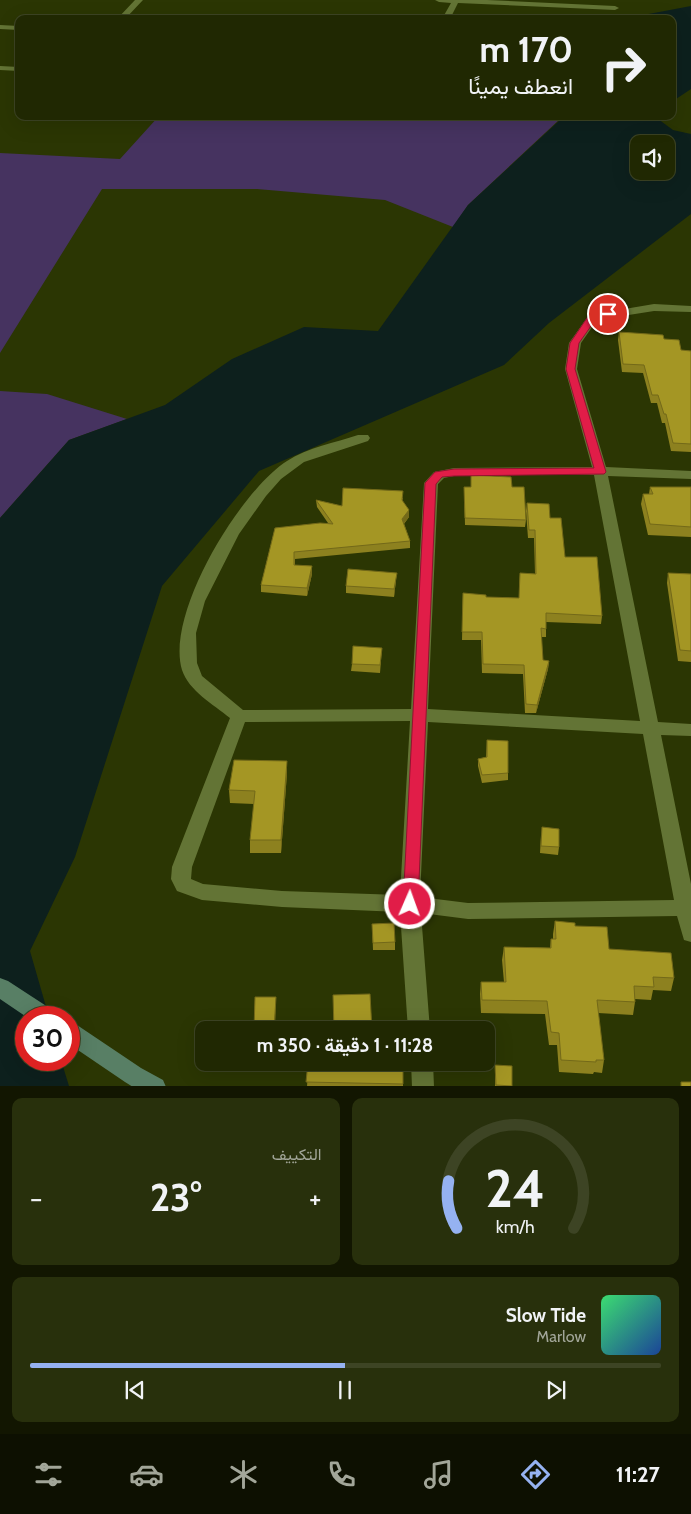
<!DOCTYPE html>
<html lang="ar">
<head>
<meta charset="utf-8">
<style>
  :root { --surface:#202802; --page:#28300c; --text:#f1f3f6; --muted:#a2a699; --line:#3d4424; --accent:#95b2f1 }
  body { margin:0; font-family:Cabin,Vazirmatn,sans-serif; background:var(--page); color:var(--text); direction:rtl; height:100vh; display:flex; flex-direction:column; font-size:19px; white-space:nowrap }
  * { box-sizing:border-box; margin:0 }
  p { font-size:16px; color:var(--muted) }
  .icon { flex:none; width:28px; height:28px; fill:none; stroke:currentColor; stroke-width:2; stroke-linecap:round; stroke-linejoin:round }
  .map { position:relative; height:1086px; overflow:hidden; direction:ltr }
  .drawer { display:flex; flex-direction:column; gap:12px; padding:12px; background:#121601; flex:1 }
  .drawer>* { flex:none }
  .hud { position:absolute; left:15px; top:15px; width:661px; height:105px; border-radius:10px; box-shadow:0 5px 20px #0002,0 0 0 1px var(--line); direction:rtl; background:#202802; color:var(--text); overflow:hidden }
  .tools { position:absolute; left:630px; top:135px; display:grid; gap:10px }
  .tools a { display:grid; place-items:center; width:45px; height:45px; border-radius:10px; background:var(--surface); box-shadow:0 5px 20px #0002,0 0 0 1px var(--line); font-size:25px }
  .speed { position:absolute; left:15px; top:1006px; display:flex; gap:10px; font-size:25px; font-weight:700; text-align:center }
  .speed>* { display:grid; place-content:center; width:65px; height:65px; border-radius:50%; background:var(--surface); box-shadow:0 5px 20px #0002,0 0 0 1px var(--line); line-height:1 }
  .speed .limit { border:8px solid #d22; background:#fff; color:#111 }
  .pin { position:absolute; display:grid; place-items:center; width:42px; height:42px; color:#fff; margin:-21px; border:2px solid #fff; border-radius:50%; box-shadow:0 1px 5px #0007 }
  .me { position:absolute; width:55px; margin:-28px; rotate:2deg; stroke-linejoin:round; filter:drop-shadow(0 0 4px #0008) }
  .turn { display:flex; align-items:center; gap:18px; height:105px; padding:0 20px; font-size:22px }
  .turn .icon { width:65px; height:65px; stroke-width:2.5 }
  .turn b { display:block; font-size:35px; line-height:42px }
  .big { font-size:38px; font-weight:700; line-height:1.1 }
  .drawer .tile { flex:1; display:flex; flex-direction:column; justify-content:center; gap:8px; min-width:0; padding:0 18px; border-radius:10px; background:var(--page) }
  .drawer .dial { align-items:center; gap:0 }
  .dial svg { height:130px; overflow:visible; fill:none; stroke:var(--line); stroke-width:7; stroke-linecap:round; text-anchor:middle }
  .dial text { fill:var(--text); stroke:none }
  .song { display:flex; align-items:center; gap:15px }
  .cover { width:60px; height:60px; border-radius:8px; background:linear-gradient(135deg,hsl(140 70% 55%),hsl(220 70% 35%)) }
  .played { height:5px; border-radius:2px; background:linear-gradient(90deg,var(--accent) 50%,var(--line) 50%) }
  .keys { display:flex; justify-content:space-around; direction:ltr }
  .heat { display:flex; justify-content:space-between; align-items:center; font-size:28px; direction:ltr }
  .drawer .tiles { flex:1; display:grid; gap:12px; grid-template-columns:1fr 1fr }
  .tile:last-child { grid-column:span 2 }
  .trip { position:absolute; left:195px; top:1021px; width:300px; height:50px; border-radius:10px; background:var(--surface); box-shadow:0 5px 20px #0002,0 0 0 1px var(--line); font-weight:700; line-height:50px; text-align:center; direction:rtl }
  .tab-bar { display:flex; height:80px; justify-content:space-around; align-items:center; background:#0d1001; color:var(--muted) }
  .tab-bar .icon { width:35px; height:35px }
  .tab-bar .on { color:var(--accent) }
  .tab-bar b { font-size:22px; color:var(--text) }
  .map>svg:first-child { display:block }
</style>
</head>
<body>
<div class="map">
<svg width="691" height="1087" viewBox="0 0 691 1087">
  <rect width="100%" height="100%" fill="#2b3603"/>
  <!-- green -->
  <path fill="#463360" d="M159,116H558L560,119L468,205L453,227L385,200L257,189H102L0,353V153L120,159Z
    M0,391L47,394L127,419L69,440L0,518Z"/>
  <!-- water -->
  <path fill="#0d201d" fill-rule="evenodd" d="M691,6V89L673,101L672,19H632L638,16Z
    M558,116H654L673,130L691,134V214L549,323L504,365L259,471L162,586L75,857L30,951L49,1017L26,1018V1060H61L69,1086L0,1087V518L69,440L165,405L232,359L304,327L378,331L468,205L560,120ZM639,144H666V171H639Z"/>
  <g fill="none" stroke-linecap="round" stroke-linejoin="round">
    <!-- street -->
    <path fill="#637435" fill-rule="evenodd" d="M135,0H143L125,19H117Z
      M435,0H487L615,6L619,8L615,10L458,3L450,19H442L451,3L439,2Z
      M0,25L19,26V30L0,29Z
      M0,66L19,67V71L0,70Z
      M654,304L691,306V312L654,311L597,320L581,343L577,369L606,467L691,471V479L608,476L658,722L691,724V736L661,735L691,884V942L684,940L677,916L468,919L421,913L430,1030H408L400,912L282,907L202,900L177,891L171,879L172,867L230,718C213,704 189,691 182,670C165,614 240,491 287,461C308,447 335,443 358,435H368L370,438L368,441L304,462L281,479L266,496L239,534L205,601L196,633L197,663L202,676L243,710L411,709L424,483L434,472L454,468L592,467L565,369L569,343L589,315ZM567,474L594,475L640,721L428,709L438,484L444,478L454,476ZM410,721L400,895L282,891L203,884L191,879L192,867L245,722ZM428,722L643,734L674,900L468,903L420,897Z
      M411,1062H433L434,1087H412Z"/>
    <!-- secondary -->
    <path fill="#587f65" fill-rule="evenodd" d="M0,978L8,981L54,1011L57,1018H28L0,999Z
      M69,1022L77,1025L141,1068L163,1080L166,1087H133L125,1082L69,1044Z"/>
  </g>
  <!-- wall -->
  <path fill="#8d811f" d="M619,332L664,339L681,350L691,351V452L671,451L665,423H662L657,403H651L643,373L622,372L618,340Z
    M464,487H512L526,520L525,527L465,525Z
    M650,487H691V537L648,535L641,504L643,494H649Z
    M403,498L402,501L409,510V517L404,524L410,541V548L295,559V565L312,566V574L307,596L261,592V585L275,528L328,523L317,507L316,500L342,506Z
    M527,503L550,518L565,557L602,616L601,624L546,622V637H541L543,660L549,661L548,669L536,713H525L523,674L482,673L481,640H462L463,593L486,597L519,598L520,573L535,574L534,538H528L526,511Z
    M668,573L691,574V662L678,661L667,583Z
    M396,580L394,597L346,593V586Z
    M382,648L380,673L351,671L352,664Z
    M487,740L508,773V780L482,783L478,766V759L486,757Z
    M287,761V773L281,853H250V840L254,804L230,803L229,790Z
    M541,835L559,847L558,855L540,853Z
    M555,921L575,926L609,949L674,978L671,991L653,990L651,1000L635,999V1002L633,1015L598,1013L604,1060L602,1073L594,1072L593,1074L559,1072L557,1045H549L545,1014L481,1013L480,994L481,982H504L502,960L504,947L550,948L551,939H553V934Z
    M372,924L395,942V950H373Z
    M269,1062H403V1087H307L308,1067H269Z
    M495,1065L512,1087H495Z"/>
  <!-- shaded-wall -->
  <path fill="#736919" d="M409,510V517L402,526V519Z
    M312,566V574L307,596V588Z
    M397,573L396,580L394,597V589Z
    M549,661L548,669L536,713L537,705Z
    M287,761V773L281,853V840Z
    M276,997L275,1030H274Z"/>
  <!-- building -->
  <path fill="#a49624" stroke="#736919" d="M619,332L663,335L664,339L679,340L681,350L691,351V444L673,443L666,414H664L658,395H652L644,365L623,364Z
    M471,475L511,477L512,487H524L526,520L465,518L464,487H471Z
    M650,487H691V527L650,524L643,494H653Z
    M343,488L403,491L402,500L409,510L402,519L410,541L294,552V565L312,566L307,588L261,585L275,528L320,523L333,524L316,500L342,506Z
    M527,503L549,504L550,518H561L565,557H597L602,616L546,613V629L541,628L543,660L549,661L537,705L526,704L524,665L483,664L482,632H462L463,593L486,595V597L519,598L520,573L536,574L535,530H529Z
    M348,569L397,573L394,589L346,586Z
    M668,573L691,574V651L680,650Z
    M353,646L382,648L380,665L352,664Z
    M487,740L508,741V773L482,775L478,759L487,757Z
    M234,760L287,761L281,840H250L255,791L229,790Z
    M542,827L559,829V847L541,846Z
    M555,921L575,923V926L607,927L609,949L671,953L674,978L653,977L654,987L634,986L635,1002L597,1000L604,1060H596V1062L561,1060L559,1033L551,1032L547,1001L482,1000L481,982H506L504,947L551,948V939H556Z
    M394,923L395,942L373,943L372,924Z
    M370,994L372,1030H334L333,995Z
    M255,997H276L274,1030H254Z
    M308,1062H403V1084L306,1082Z
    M495,1065L512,1066V1086L496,1085Z
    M681,1082H691V1087H681Z"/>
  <!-- route -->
  <path fill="#e11d48" stroke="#92132f" d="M608,312L612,314L611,316L596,319L579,343L575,369L606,472L604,474L454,476L442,477L436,484L418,904L416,908L410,910L405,908L403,904L425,483L435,472L454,469L594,468L566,369L570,343L589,315Z"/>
</svg>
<div class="tools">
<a><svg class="icon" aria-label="sound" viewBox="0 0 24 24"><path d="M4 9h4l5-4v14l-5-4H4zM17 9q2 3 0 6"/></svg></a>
</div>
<div class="speed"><div class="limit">30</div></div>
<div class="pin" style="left:608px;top:314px;background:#d93025"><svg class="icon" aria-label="arrive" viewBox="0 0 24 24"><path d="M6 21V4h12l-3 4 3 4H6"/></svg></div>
<svg class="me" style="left:410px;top:904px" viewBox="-20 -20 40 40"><circle r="17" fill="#e11d48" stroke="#fff" stroke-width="3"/><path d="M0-11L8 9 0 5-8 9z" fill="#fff"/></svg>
<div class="trip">11:28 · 1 دقيقة · 350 m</div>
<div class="hud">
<div class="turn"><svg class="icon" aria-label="right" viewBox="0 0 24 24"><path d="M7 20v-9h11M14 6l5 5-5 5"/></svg><div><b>170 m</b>انعطف يمينًا</div></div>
</div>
</div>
<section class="drawer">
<div class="tiles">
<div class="tile dial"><svg viewBox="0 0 100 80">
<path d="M14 69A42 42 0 1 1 86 69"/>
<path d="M14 69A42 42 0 0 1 9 40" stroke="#95b2f1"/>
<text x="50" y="56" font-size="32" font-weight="700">24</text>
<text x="50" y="72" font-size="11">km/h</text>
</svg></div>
<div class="tile"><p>التكييف</p>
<div class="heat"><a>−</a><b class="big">23°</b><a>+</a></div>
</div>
<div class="tile">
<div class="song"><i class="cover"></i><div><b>Slow Tide</b><p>Marlow</p></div></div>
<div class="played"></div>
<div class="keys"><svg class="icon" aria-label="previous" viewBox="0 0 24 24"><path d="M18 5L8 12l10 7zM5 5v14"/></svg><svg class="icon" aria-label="pause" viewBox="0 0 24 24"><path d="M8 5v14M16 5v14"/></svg><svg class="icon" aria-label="next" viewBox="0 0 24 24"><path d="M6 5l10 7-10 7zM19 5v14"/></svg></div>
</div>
</div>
</section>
<nav class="tab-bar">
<b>11:27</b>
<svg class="icon on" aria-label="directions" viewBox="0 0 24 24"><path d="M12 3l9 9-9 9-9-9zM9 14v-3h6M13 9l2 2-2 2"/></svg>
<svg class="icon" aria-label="music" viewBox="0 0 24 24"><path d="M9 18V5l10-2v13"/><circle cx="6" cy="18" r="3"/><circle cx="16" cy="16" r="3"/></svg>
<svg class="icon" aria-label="phone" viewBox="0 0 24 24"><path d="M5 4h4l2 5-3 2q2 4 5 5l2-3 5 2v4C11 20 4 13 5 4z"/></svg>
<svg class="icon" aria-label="climate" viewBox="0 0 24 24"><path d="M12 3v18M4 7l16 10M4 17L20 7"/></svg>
<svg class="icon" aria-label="car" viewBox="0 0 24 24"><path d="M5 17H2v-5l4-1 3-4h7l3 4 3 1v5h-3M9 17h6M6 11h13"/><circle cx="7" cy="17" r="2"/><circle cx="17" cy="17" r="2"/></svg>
<svg class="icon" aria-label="filters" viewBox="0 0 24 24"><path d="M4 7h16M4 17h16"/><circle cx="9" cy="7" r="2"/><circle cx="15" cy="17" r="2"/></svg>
</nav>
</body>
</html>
